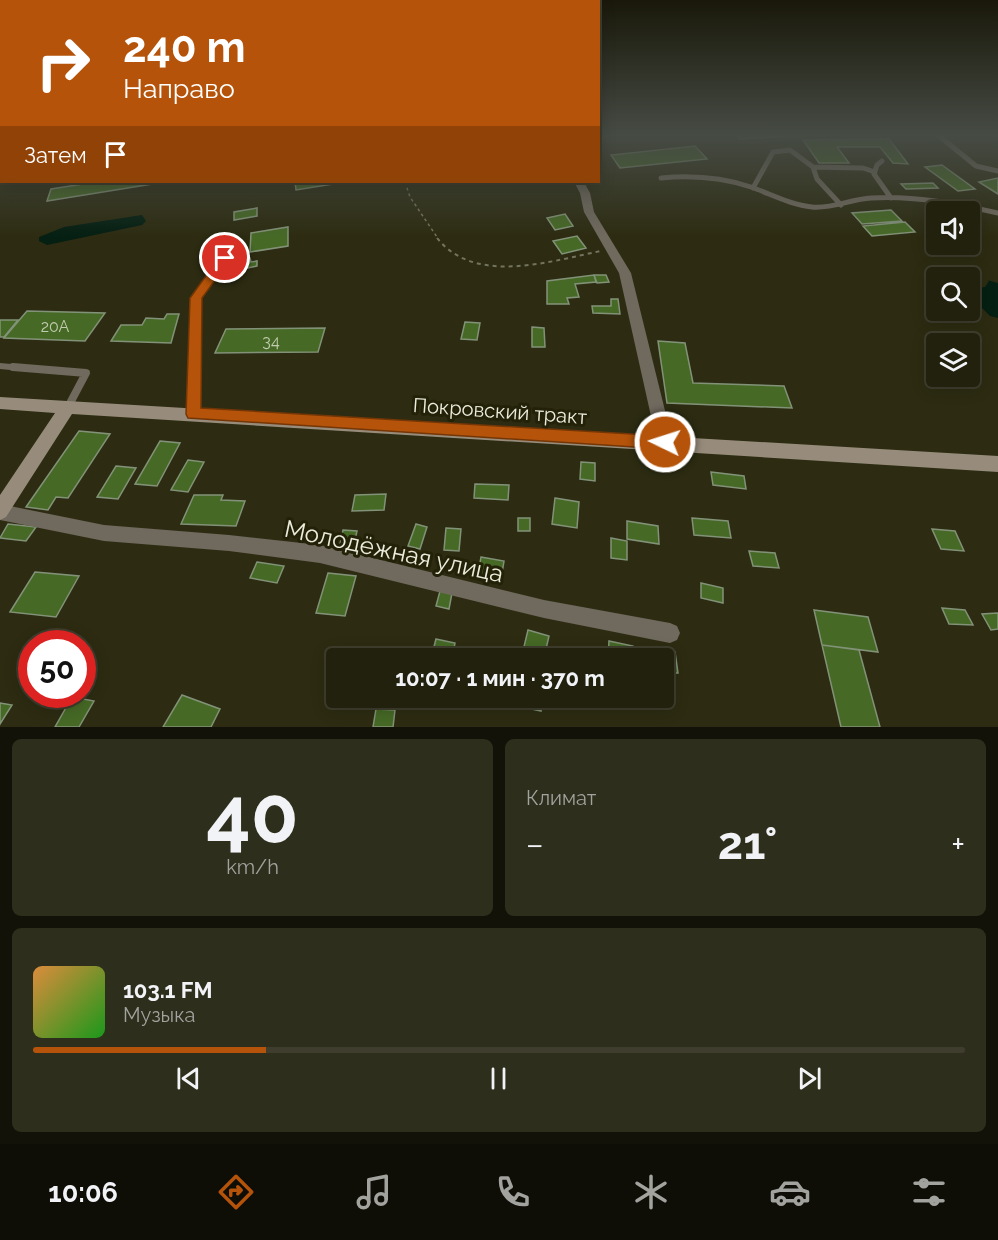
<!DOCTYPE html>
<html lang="ru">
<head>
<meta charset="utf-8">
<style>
  :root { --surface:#22210e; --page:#2e2e1c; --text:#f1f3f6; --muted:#a2a39e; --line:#3f3e2e; --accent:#b45309 }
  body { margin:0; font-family:Raleway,sans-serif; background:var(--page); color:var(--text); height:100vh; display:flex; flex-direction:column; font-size:22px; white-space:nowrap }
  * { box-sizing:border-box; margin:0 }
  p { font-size:20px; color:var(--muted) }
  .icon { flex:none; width:33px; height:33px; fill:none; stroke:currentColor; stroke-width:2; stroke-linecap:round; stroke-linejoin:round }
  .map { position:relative; height:727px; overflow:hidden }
  .details { display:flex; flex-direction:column; gap:12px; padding:12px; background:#131208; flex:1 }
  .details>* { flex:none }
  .banner { position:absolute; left:0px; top:0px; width:600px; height:183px; box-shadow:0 3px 15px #0003,0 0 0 2px var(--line); background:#b45309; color:#fff; overflow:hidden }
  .fabs { position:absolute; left:926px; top:201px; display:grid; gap:12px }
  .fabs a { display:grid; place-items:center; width:54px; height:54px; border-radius:6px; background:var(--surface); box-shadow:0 3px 15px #0003,0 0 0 2px var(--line); font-size:30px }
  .speed { position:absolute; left:18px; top:630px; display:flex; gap:12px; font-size:30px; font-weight:700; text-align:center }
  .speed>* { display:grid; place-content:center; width:78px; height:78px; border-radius:50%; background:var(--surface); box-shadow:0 3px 15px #0003,0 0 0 2px var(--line); line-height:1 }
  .speed .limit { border:9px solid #d22; background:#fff; color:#111 }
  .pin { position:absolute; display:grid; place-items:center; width:51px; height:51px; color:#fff; margin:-26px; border:3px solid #fff; border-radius:50%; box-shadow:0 2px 6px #0007 }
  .me { position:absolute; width:66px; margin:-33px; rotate:274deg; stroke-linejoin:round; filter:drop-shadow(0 0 4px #0008) }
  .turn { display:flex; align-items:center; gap:21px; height:126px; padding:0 24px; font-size:27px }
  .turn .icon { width:78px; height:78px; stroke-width:2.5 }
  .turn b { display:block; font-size:42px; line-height:51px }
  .then { display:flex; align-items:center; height:57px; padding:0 24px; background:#0003; gap:12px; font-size:22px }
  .big { font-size:45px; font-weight:700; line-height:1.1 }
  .details .widget { flex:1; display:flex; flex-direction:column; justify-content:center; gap:9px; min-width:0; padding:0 21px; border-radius:9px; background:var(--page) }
  .details .dial { align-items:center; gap:0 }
  .dial b { font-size:78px; line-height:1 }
  .song { display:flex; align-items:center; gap:18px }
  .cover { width:72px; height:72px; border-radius:9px; background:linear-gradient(135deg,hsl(30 70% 55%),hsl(120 70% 35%)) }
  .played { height:6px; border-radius:3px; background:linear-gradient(90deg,var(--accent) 25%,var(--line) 25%) }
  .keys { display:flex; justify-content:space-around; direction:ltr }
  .heat { display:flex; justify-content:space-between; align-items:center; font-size:33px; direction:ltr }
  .details .tiles { flex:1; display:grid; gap:12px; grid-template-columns:1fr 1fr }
  .widget:last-child { grid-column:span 2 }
  .trip { position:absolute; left:326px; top:648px; width:348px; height:60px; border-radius:6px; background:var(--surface); box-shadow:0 3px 15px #0003,0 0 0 2px var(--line); font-weight:700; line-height:60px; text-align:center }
  .tabs { display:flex; height:96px; justify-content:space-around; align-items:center; background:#0e0d06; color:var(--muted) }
  .tabs .icon { width:42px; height:42px }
  .tabs .active { color:var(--accent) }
  .tabs b { font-size:27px; color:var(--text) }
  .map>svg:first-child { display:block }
</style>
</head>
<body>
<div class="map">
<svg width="998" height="727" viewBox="0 0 998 727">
  <rect width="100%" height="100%" fill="#2d2c12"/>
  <!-- water -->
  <path fill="#051f12" d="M142,215L146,221L142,225L47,245L39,241V237L64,227Z
    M987,280L998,283V318L990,316L969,295V289L985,287L989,281Z"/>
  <!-- building -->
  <path fill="#466926" stroke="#829278" stroke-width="1.5" d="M737,135H807L740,139Z
    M889,139L908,164L893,163L880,147H837L849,163H819L803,140Z
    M695,146L707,159L620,168L611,155Z
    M942,165L975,189L958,191L925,167Z
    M998,178V194L979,182Z
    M96,182H165L47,201L51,189Z
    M295,182H346L296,190Z
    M933,183L938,188L906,189L901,184Z
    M257,208V216L234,220V212Z
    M891,210L902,221L862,224L852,213Z
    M565,214L573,226L555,230L547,218Z
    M905,222L915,232L872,236L863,226Z
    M288,227V246L250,252L251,233Z
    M577,236L586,248L562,254L553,241Z
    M250,258L251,262L257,261V266L238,270V260Z
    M594,275H606L609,282L597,283Z
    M594,275L596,282L575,284L579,297L567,298L569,304H547V281Z
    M611,299H618L620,314L593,313L592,306H611Z
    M27,311L105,313L85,341L4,338Z
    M167,314H179L171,343L111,341L121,325H142L146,318L164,319Z
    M0,320H18L4,337H0Z
    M465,322L480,323L477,340L461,339Z
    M532,327L544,328L545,347H532Z
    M325,328L318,352L215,353L226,329Z
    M658,341L685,343L693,383L784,386L792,408L667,403Z
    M79,431L110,434L68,498L56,497L48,510L26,507Z
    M160,441L180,443L157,486L135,484Z
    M188,460L204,462L188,492L171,490Z
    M581,462L595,463V481L580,479Z
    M116,466L136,468L118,499L97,497Z
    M711,472L744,476L746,489L713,485Z
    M475,484L509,485L508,500L474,498Z
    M386,494L384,510L352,511L355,495Z
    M194,495H223L221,500L245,501L236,526L181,524Z
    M555,498L579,502L577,528L552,524Z
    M518,518H530V531H518Z
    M692,518L728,521L731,538L694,535Z
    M627,521L658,526L659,544L627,539Z
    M8,524L36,527L26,541L0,538Z
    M416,524L427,527L420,549L408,546Z
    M446,528L461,529L459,551L444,550Z
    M932,529L955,531L964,551L941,549Z
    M343,530L357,531L354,545L340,544Z
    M611,538L627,541V560L611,558Z
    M749,551L775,553L779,568L753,566Z
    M481,557L504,561L501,579L478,574Z
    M257,562L284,566L277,583L250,578Z
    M35,572L79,576L56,617L10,612Z
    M328,573L356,576L345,616L316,613Z
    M701,583L723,588V603L701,598Z
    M440,591L452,593L449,609L436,606Z
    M942,608L965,610L973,625L949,624Z
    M814,610L868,617L878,652L822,645Z
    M998,613V629L991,630L982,614Z
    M528,630L549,636L544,658L522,655Z
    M436,639L455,643L452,658H431Z
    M609,641L633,646V658H608Z
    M822,645L859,650L880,727H841Z
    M647,650L675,652L678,673H663V658H648Z
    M182,695L220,709L211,727H163Z
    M72,697L94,701L79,727H55Z
    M523,698H542L541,711L522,707Z
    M0,703L12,705L0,724Z
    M376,709L395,710L393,727H373Z"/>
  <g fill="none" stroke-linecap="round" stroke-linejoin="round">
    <!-- path-far1 -->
    <path stroke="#74735d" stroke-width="1.5" stroke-dasharray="3 3" stroke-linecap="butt" d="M405,182L410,197L439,240"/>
    <!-- path -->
    <path stroke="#74735d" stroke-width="2" stroke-dasharray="4 4" stroke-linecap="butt" d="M437,238C475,286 551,261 601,251"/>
    <!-- lane-far2 -->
    <path stroke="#70695e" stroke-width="5" d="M938,135L976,166L998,171
      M598,138L606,135
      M882,161L877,165L874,174L891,198
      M813,167L817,179L841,205
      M661,178C692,175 721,177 751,187C771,194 791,205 812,207C832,209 851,199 871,198C914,195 956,204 998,213
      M753,188L773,152L790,150L813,167L863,168L875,172
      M230,240L231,237"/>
    <!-- lane-far1 -->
    <path stroke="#70695e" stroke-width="6" d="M0,366L32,369
      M194,369L196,298L225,258L231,238"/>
    <!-- lane -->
    <path stroke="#70695e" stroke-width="8" d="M13,367L86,373L68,407
      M193,414L194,367"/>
    <!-- street -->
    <path fill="#70695e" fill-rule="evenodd" d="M574,182H584L590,193L594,212L631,273L673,443L670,448L665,450L660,448L657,443L619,273L584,212L580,193Z
      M0,504L104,525L229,535L320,545L544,600L670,623L677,626L680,633L677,640L670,643L544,618L320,563L229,551L104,541L0,520Z"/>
    <!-- secondary -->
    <path fill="#978c7b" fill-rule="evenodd" d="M0,397L998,456V472L72,414L6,517L0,520V495L55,413L0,409Z"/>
  </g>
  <!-- sky -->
  <linearGradient id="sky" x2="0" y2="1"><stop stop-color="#19180a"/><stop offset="0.57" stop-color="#464b44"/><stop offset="1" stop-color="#464b44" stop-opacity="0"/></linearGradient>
  <rect width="998" height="237" fill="url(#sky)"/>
  <!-- route -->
  <path fill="#b45309" stroke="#753606" stroke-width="1.5" d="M225,254L231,258L202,298L201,408L665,436L670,438L672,442L670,447L665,449L188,418L186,414L190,298L221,255Z"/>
  <g text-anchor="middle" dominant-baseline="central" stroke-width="6" stroke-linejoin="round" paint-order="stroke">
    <!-- number labels -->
    <g font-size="16" fill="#c2cbaf">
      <text x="55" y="326">20А</text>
      <text x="271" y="341">34</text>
    </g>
    <!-- street labels -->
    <g font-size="20" fill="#ececdd" stroke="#232208">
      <text transform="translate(500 411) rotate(4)">Покровский тракт</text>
    </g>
    <!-- near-street labels -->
    <g font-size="24" fill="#ececdd" stroke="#232208">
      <text transform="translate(394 551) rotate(12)">Молодёжная улица</text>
    </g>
  </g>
</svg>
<div class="fabs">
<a><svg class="icon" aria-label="sound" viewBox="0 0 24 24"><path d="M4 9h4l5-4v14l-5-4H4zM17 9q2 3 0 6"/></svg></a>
<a><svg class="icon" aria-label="search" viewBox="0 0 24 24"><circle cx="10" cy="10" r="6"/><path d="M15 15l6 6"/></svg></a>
<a><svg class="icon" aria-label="layers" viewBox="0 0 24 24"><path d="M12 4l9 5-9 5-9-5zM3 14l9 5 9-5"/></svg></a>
</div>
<div class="speed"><div class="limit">50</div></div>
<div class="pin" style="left:225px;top:258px;background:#d93025"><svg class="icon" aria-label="arrive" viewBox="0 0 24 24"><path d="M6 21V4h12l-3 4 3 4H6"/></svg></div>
<svg class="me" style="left:665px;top:442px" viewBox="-20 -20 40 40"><circle r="17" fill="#b45309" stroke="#fff" stroke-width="3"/><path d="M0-11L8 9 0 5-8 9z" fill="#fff"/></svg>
<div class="trip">10:07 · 1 мин · 370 m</div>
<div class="banner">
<div class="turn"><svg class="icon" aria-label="right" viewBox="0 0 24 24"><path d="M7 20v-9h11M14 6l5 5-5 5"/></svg><div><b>240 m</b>Направо</div></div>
<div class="then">Затем<svg class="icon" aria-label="arrive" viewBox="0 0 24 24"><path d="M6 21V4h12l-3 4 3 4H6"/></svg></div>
</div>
</div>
<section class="details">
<div class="tiles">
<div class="widget dial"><b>40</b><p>km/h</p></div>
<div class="widget"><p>Климат</p>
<div class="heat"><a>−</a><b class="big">21°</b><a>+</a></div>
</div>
<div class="widget">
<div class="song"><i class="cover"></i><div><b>103.1 FM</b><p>Музыка</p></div></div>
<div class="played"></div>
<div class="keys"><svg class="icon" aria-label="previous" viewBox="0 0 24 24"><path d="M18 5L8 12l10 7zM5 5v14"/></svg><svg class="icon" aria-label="pause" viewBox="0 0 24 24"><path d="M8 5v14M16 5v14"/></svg><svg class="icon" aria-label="next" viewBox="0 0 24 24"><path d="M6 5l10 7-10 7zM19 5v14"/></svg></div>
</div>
</div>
</section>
<nav class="tabs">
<b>10:06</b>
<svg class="icon active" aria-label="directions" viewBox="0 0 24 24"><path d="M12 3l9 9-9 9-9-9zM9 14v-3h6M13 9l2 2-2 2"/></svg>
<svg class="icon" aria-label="music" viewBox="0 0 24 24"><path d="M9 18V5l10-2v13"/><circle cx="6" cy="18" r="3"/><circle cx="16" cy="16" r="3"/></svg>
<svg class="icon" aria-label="phone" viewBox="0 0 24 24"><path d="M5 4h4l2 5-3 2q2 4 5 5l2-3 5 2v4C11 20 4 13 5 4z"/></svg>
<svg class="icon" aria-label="climate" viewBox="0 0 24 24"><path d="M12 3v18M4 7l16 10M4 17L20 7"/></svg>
<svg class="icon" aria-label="car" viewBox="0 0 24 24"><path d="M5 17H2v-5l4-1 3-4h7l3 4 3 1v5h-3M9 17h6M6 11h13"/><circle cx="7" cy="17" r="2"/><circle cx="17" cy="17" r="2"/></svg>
<svg class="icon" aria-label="filters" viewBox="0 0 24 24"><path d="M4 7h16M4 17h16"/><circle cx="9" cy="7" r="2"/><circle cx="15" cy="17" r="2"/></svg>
</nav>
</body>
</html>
